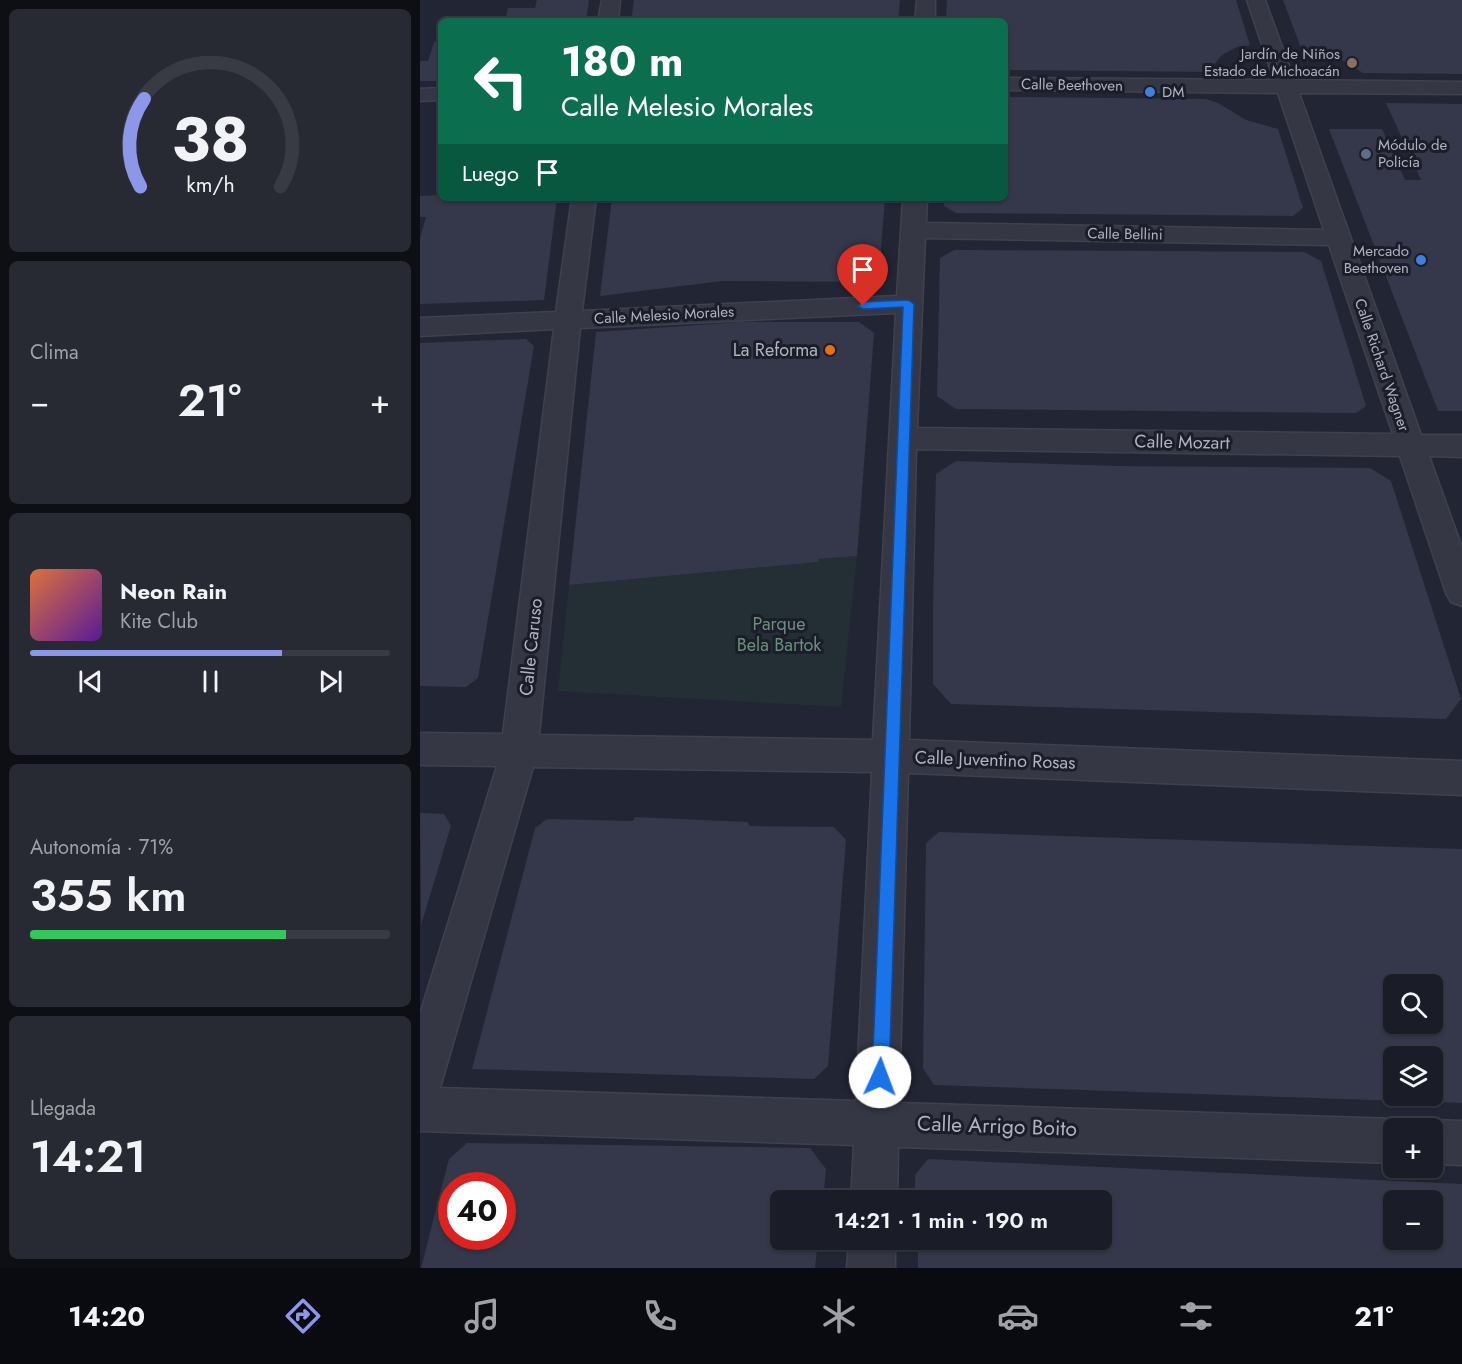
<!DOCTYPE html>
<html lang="es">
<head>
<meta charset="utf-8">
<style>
  :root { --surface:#1a1c27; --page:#272933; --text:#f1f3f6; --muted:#9fa1a7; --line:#383a44; --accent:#8c97ea }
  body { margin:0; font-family:Jost,sans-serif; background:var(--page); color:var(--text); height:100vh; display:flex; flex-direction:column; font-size:22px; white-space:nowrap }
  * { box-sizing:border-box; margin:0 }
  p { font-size:20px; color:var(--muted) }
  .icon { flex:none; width:33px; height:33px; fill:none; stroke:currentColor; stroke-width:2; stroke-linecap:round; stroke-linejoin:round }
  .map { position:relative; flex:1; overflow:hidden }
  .sheet { display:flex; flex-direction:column; gap:9px; padding:9px; background:#0e0f15; width:420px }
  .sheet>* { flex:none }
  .guide { position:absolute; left:18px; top:18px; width:570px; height:183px; border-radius:9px; box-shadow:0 2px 4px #0004,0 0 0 2px var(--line); background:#0b6e4f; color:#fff; overflow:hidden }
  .tools { position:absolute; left:963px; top:974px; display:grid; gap:12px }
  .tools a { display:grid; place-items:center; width:60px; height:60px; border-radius:9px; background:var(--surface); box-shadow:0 2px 4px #0004,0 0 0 2px var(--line); font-size:30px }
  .speed { position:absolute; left:18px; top:1172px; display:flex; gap:12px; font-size:30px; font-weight:700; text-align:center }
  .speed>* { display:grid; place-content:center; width:78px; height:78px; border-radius:50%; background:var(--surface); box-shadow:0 2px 4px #0004,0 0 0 2px var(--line); line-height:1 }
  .speed .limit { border:9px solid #d22; background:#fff; color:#111 }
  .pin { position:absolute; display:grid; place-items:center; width:51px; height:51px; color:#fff; margin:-62px -26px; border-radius:50% 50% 50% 0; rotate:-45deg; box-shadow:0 0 6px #0007 }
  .pin .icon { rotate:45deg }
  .me { position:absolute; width:66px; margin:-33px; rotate:2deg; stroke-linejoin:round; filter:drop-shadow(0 0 4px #0008) }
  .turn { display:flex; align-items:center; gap:21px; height:126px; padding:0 24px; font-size:27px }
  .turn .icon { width:78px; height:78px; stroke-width:2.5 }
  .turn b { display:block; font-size:42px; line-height:51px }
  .then { display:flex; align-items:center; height:57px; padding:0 24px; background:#0003; gap:12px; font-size:22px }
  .big { font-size:45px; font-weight:600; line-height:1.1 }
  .sheet .widget { flex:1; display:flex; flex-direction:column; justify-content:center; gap:9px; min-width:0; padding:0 21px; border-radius:9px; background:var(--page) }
  .sheet .dial { align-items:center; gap:0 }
  .dial svg { height:156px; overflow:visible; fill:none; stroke:var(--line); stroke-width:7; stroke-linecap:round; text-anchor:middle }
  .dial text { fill:var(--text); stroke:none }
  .song { display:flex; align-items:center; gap:18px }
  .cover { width:72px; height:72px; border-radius:9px; background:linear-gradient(135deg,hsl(20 70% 55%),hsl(270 70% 35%)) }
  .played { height:6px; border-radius:3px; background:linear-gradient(90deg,var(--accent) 70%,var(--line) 70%) }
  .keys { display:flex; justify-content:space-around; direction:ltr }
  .heat { display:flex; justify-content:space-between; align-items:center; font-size:33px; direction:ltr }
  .charge { height:9px; border-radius:4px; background:linear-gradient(90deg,#34c759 71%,var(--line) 0) }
  .trip { position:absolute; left:350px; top:1190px; width:342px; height:60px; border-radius:9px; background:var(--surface); box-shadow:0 2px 4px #0004,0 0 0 2px var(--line); font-weight:600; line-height:60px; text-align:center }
  .dock { display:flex; height:96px; justify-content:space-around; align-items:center; background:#0a0b10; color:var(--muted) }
  .dock .icon { width:42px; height:42px }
  .dock .active { color:var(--accent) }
  .dock b { font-size:27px; color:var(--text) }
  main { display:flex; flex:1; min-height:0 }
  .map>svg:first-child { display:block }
</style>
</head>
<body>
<main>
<section class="sheet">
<div class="widget dial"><svg viewBox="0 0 100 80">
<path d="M14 69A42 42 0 1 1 86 69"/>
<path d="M14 69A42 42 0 0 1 16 24" stroke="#8c97ea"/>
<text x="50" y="56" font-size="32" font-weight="700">38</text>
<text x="50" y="72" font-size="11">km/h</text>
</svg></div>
<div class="widget"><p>Clima</p>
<div class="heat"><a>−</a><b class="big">21°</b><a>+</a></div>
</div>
<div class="widget">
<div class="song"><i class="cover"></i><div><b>Neon Rain</b><p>Kite Club</p></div></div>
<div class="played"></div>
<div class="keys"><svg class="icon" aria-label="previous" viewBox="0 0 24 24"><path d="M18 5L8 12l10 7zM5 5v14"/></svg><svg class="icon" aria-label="pause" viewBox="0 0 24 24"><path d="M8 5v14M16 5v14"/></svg><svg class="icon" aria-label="next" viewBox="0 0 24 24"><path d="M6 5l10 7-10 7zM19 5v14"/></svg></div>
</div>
<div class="widget"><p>Autonomía · 71%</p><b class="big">355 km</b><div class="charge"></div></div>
<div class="widget"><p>Llegada</p><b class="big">14:21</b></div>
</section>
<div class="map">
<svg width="1042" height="1268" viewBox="0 0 1042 1268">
  <rect width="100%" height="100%" fill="#222534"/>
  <!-- green -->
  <path fill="#242f35" d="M437,556L421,707L138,691L149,585L398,562V559Z"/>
  <!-- building -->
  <path fill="#35384a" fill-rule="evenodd" d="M117,0H169L166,21H85L88,8H115Z
    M214,0H480L478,21H211Z
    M527,0H816L830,45L817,47L802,55L788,72L585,70V21H526Z
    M863,0H1042V74L943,73L922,60L881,48Z
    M21,41V81H0V61H8L14,42Z
    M585,97L786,99L798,103L826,120L858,129L883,208L873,216L536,213L524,206L523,198H585Z
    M966,103L1042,104V411H1018L909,129H962L985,180H1001Z
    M21,195V198H137L124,300L0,304V238L6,217H0V196Z
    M192,198H465L459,273L444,282L302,281L180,296Z
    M534,250L884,252L901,261L946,406L936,413L536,409L517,396L520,258Z
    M322,322H439L454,333L437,556L398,559V562L149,585L176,332Z
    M106,339L114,346L58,678L46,687L0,686V343Z
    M536,461L697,466L950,468L971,481L1041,699L1026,719L531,704L513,684V608L516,474Z
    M0,813L24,814L31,826L1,925Z
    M215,817L328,822L329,826L414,827L426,840L408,1066L394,1079L52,1069L115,828L127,819L213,821Z
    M519,832L1042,849V1103L514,1085L503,1068L506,843ZM974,984H1012V1023H974ZM974,1056H1012V1095H974Z
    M47,1143L390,1148L406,1169L403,1200H360V1239H398L395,1268H1L29,1159ZM32,1185H82V1236H32Z
    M508,1159L1042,1184V1268H498V1239H681V1200H495V1175ZM974,1200H1012V1239H974Z"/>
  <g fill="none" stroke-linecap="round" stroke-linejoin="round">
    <defs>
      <path id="minor" d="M182,0H200L198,21H178Z
        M497,0H515V21H495Z
        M827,0H845L874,80L1042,82V94L879,93L1001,435H1042V457L1009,456L1042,548V606L1031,602L1026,593L980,456L496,449L489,740L1042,761V795L488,773L479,1103L974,1119L990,1125L991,1128H974V1163L478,1147L477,1200H431L434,1145L0,1131V1014L77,766L0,765V733L83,734L134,329L0,336V318L136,312L152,198H176L162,311L477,296L483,198H507L506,223L904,230L858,93L585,90V78L854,80ZM505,238L909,245L973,434L497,428ZM476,313L453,740L119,735L160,328ZM113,767L452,772L436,1101L20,1088Z
        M21,88V100L0,101V89Z
        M1012,1120L1042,1121V1165L1012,1164V1128H996Z
        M429,1239H475V1268H427Z"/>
    </defs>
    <!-- minor casing -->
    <use href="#minor" stroke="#3f414e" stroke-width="3"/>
    <!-- minor -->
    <use href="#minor" fill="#353745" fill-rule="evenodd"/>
  </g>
  <!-- route -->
  <path fill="#1a73e8" stroke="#114b97" stroke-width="1.5" d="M488,300L494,304L469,1077L467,1083L460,1085L454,1083L452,1077L483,307L443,309L438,306L443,302Z"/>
  <!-- markers -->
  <circle fill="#8d6e63" stroke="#1b1d29" stroke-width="2" cx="932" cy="63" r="6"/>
  <g fill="#3f7fe0" stroke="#1b1d29" stroke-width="2">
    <circle cx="730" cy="92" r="6"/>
    <circle cx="1001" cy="260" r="6"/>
  </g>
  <circle fill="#5c6f8a" stroke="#1b1d29" stroke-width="2" cx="946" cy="154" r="6"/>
  <circle fill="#e8710a" stroke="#1b1d29" stroke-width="2" cx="410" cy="350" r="6"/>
  <g text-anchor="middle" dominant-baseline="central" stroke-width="6" stroke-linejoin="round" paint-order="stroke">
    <!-- far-poi labels -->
    <g font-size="15" fill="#b0b2c1" stroke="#1b1d29" text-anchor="end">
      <text x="920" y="54">Jardín de Niños<tspan x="920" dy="17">Estado de Michoacán</tspan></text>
      <text x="742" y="92" text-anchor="start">DM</text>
      <text x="958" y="145" text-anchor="start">Módulo de<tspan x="958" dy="17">Policía</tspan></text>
      <text x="989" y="251">Mercado<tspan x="989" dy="17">Beethoven</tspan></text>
    </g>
    <!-- far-street labels -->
    <g font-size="15" fill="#b0b2c1" stroke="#1b1d29">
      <text transform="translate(652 85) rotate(1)">Calle Beethoven</text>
      <text transform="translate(705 234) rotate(1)">Calle Bellini</text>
      <text transform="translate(244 315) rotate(-3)">Calle Melesio Morales</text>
      <text transform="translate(962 365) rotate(71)">Calle Richard Wagner</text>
    </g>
    <!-- poi labels -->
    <g font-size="18" fill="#b0b2c1" stroke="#1b1d29" text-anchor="end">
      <text x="398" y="350">La Reforma</text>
    </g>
    <!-- street labels -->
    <g font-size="18" fill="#b0b2c1" stroke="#1b1d29">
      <text transform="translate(762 442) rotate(1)">Calle Mozart</text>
      <text transform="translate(111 647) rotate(-84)">Calle Caruso</text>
      <text transform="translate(575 760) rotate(2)">Calle Juventino Rosas</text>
    </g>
    <!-- park labels -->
    <g font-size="18" fill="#6a8f7c" stroke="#1b1d29">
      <text x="359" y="624">Parque<tspan x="359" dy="21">Bela Bartok</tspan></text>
    </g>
    <!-- near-street labels -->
    <g font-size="21" fill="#b0b2c1" stroke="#1b1d29">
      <text transform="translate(577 1126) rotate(2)">Calle Arrigo Boito</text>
    </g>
  </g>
</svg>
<div class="tools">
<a><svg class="icon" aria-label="search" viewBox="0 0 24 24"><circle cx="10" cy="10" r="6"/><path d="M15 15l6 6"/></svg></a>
<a><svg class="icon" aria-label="layers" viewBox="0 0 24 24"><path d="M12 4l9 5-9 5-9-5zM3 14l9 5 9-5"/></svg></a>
<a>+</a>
<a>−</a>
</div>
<div class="speed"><div class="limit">40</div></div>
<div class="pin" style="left:443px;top:306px;background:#d93025"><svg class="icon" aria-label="arrive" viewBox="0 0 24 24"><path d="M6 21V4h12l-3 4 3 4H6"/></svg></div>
<svg class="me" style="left:460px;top:1077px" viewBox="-20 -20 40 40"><circle r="19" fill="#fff"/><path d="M0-13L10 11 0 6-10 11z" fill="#1a73e8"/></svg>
<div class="trip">14:21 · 1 min · 190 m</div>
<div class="guide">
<div class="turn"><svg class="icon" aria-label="left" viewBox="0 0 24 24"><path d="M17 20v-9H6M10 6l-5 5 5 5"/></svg><div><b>180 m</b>Calle Melesio Morales</div></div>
<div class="then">Luego<svg class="icon" aria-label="arrive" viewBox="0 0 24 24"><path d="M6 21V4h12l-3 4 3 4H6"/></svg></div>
</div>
</div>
</main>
<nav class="dock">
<b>14:20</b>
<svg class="icon active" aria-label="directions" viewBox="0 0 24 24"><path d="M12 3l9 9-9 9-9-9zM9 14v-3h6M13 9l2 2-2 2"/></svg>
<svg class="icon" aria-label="music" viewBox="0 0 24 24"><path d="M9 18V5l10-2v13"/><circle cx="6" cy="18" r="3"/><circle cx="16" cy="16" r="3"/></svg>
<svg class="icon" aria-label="phone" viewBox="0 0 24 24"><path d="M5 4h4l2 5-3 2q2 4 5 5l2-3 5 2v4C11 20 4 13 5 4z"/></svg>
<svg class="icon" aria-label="climate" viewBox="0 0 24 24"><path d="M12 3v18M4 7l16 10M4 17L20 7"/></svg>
<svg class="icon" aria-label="car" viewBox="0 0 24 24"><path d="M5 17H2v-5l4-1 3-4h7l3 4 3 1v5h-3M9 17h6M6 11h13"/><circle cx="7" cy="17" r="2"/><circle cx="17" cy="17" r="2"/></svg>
<svg class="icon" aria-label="filters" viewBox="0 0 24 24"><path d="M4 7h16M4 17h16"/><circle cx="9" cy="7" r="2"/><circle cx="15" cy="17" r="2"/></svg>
<b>21°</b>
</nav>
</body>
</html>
